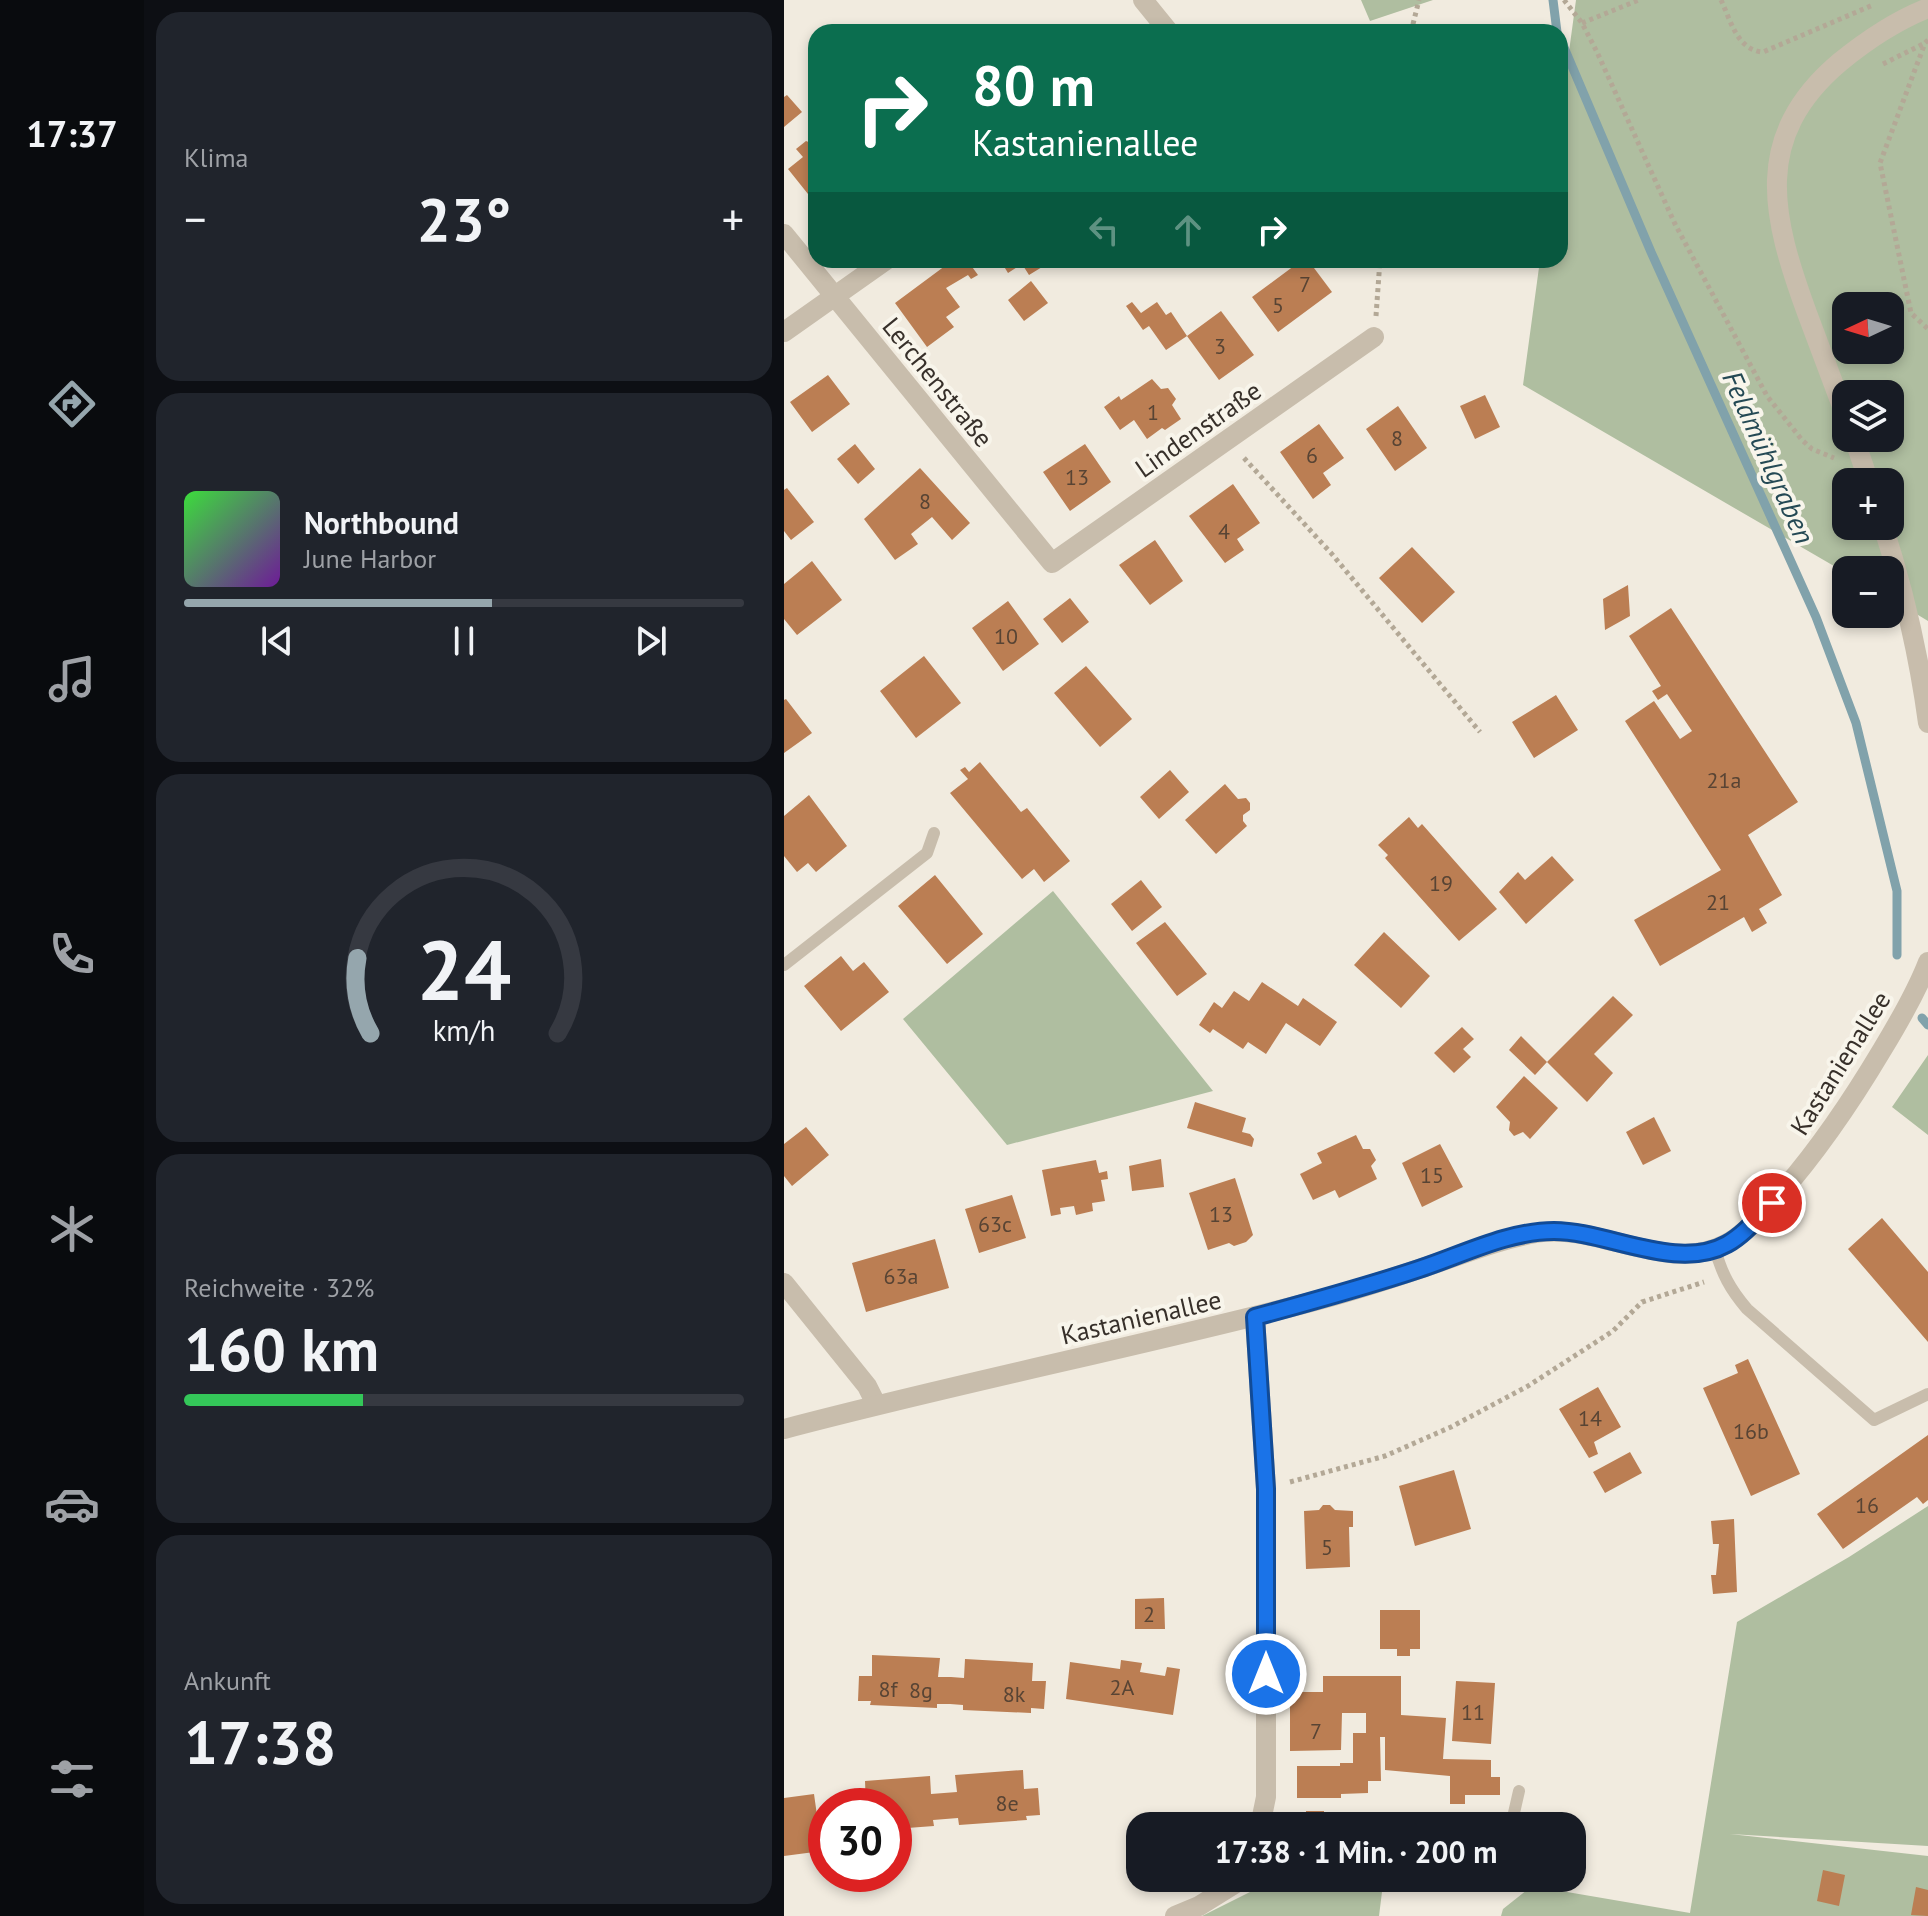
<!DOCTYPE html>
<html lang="de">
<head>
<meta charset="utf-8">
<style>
  :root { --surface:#171b24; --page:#20242c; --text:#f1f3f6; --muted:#9ea1a6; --line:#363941; --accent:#95a6ad }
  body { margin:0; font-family:"PT Sans",sans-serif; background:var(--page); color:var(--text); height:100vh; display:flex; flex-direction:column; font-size:30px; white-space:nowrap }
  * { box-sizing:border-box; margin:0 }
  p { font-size:26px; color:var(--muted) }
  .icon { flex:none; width:44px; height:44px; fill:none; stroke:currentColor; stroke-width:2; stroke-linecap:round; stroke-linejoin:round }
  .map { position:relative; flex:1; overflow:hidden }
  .details { display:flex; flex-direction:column; gap:12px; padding:12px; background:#0d0f14; width:640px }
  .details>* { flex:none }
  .top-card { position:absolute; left:24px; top:24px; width:760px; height:244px; border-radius:24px; box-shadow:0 4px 12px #0003; background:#0b6e4f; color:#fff; overflow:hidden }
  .needle { width:52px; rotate:266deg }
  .fabs { position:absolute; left:1048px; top:292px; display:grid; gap:16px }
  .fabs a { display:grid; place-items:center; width:72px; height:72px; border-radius:16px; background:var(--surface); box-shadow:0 4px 12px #0003; font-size:40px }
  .speed { position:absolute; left:24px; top:1788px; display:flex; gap:16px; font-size:40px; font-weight:700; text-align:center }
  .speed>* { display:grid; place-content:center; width:104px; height:104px; border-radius:50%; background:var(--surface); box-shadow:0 4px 12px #0003; line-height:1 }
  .speed .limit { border:12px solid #d22; background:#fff; color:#111 }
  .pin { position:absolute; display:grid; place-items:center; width:68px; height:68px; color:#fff; margin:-34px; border:4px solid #fff; border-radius:50%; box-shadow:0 2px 8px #0007 }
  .me { position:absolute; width:88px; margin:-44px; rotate:0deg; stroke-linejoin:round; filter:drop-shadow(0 0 6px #0008) }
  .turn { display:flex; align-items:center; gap:28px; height:168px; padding:0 32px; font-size:36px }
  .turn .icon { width:104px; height:104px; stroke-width:2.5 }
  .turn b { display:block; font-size:56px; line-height:68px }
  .lanes { display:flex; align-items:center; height:76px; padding:0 32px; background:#0003; justify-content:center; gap:40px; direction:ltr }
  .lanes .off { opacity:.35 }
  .big { font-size:60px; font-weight:700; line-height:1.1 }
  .details .tile { flex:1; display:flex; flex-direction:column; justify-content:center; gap:12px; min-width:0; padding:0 28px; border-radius:24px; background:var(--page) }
  .details .dial { align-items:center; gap:0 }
  .dial svg { height:208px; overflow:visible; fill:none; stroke:var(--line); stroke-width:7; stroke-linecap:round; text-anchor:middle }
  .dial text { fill:var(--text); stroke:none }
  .song { display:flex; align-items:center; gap:24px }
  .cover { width:96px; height:96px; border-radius:12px; background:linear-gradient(135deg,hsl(120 70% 55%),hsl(280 70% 35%)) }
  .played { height:8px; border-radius:4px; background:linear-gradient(90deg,var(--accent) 55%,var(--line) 55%) }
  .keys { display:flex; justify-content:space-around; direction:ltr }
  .heat { display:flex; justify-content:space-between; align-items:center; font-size:44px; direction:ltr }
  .charge { height:12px; border-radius:6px; background:linear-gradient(90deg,#34c759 32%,var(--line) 0) }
  .trip { position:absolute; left:342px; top:1812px; width:460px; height:80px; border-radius:24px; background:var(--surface); box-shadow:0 4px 12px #0003; font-weight:700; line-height:80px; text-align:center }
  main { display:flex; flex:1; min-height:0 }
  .tab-bar { display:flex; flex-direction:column; width:144px; justify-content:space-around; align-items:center; background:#090b0e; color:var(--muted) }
  .tab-bar .icon { width:56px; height:56px }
  .tab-bar .current { color:var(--accent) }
  .tab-bar b { font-size:36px; color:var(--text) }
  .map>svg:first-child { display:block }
</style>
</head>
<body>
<main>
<nav class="tab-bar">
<b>17:37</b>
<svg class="icon current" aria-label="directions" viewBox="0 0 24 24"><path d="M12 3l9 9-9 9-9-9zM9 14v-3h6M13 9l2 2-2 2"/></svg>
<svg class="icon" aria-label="music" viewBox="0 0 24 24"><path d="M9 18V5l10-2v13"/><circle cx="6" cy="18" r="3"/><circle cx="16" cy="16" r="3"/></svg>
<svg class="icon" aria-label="phone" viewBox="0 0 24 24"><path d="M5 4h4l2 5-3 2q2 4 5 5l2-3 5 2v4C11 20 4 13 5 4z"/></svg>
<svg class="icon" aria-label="climate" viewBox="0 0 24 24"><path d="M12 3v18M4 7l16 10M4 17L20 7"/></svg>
<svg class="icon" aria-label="car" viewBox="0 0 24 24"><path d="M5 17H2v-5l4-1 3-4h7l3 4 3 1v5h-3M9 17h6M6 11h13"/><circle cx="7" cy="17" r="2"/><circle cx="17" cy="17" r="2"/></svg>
<svg class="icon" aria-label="filters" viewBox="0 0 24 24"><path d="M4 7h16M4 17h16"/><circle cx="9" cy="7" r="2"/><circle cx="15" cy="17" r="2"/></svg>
</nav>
<section class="details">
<div class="tile"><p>Klima</p>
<div class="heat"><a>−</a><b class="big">23°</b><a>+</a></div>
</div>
<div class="tile">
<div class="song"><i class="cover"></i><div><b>Northbound</b><p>June Harbor</p></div></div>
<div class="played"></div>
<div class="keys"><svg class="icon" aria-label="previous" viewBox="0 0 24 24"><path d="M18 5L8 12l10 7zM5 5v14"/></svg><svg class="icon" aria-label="pause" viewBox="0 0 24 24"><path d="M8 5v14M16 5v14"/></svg><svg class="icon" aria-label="next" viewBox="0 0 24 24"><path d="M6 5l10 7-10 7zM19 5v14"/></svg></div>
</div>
<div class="tile dial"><svg viewBox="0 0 100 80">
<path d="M14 69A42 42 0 1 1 86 69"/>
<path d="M14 69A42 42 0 0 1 9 40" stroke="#95a6ad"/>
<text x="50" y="56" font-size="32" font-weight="700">24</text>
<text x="50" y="72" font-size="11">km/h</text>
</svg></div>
<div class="tile"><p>Reichweite · 32%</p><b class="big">160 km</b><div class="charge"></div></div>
<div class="tile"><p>Ankunft</p><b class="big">17:38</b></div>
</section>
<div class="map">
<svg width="1144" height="1916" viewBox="0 0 1144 1916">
  <rect width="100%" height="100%" fill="#f1ebdf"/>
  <!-- green -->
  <path fill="#afbea0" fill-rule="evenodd" d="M577,0H649L586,21Z
    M792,0H1144V621L1106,598V570H1062V573L739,385L756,260H776V118ZM1062,306H1106V350H1062ZM1062,394H1106V438H1062ZM1062,482H1106V526H1062Z
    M269,891L429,1091L223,1145L119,1019Z
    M1144,1055V1135L1108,1107Z
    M1144,1506V1846L946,1834L1144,1856V1916H717L719,1909L748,1886L906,1913L953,1622L1065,1557Z
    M478,1886L598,1892L595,1916H418Z"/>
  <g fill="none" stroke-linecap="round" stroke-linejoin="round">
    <!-- stream -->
    <path stroke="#81a2ab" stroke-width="9" d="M769,0L773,32
      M776,38L867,252L1032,617L1072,723L1113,891V955
      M1138,1018L1144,1025"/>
  </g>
  <!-- building -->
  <path fill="#bb7e53" d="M3,95L18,112L0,127V97Z
    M22,141L32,145V204L4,169L19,157L12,149Z
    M169,260H183L194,275L187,279L184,275L162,288L176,307L162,317L170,327L143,347L111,303Z
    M216,260H260L263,264L245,275L238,264L224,273Z
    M518,260H524L548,292L494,332L468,297Z
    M247,281L264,303L240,321L224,300Z
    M348,302L357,313L373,302L382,315L387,312L403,336L382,350L365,326L359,330L342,306Z
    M437,311L470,355L435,380L403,336Z
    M44,375L66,404L28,432L6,402Z
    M368,379L377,389L384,388L392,399L388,405L397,419L381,430L378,428L363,439L350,420L336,430L320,407L335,396L337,400Z
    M701,395L716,427L691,439L676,406Z
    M614,406L643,448L611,471L582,429Z
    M535,424L560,458L539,473L547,485L529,499L496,452Z
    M71,444L91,469L74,484L53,459Z
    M301,444L327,482L286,511L259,472Z
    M136,468L186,523L168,540L148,517L127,534L134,544L111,560L80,519Z
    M449,484L476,523L453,539L460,550L441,563L405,516Z
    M3,488L30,522L7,540L0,531V490Z
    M371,540L399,581L366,605L335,565Z
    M628,547L671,592L638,623L595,578Z
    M28,561L58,600L13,635L0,619V584Z
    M844,585L846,616L821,630L819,599Z
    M286,598L305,622L278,643L259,619Z
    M224,601L255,644L219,671L188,628Z
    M887,608L1014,802L964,835L998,895L975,909L983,923L968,932L960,917L876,966L850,920L937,870L841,721L870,701L896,739L908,731L883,694L874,700L868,691L877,686L845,636Z
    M140,656L177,703L132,738L96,691Z
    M302,666L348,719L316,747L270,693Z
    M772,695L794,730L750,758L728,722Z
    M2,699L28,733L0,753V700Z
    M196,762L237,812L243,808L286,861L260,882L250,869L238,879L166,793L184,779L176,770L181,767L185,772Z
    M386,770L405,792L375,819L356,797Z
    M441,784L454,799L462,798L466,803V810L459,815V821L463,826L432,854L401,820Z
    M25,795L63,846L32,872L24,863L13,872L0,856V816Z
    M625,817L634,828L638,824L713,909L675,941L601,858L604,855L594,845Z
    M768,856L790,880L742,924L715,892L734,872L741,880Z
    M151,875L199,934L163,964L114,906Z
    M357,880L378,907L348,931L327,904Z
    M381,922L423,974L393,996L352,943Z
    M600,932L646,976L617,1008L570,965Z
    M57,956L69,971L80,962L105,992L57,1031L20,986Z
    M478,982L514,1006L519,998L553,1022L536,1046L502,1023L482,1054L464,1042L459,1049L429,1029L426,1033L415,1025L430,1002L438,1008L450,991L465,1001Z
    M829,996L849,1015L810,1054L829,1073L803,1102L763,1062L751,1075L725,1050L737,1036L763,1062Z
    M678,1027L690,1039L679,1049L687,1057L670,1073L650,1053Z
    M740,1076L774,1108L746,1139L739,1132L730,1136L725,1130L726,1122L712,1107Z
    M411,1102L462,1118L458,1132L466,1134L470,1139L468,1147L403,1128Z
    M870,1117L887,1151L859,1165L842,1132Z
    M22,1127L45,1155L8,1186L0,1176V1144Z
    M572,1135L579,1149H586L592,1160L587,1166L593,1179L555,1198L551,1190L529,1200L516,1174L538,1163L533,1153Z
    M656,1144L679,1187L638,1207L618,1163Z
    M377,1159L380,1187L348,1191L345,1166Z
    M312,1160L315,1173L323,1171L324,1179L317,1180L321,1201L308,1203L309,1211L292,1215L290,1206L276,1208L277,1214L267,1216L258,1170Z
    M451,1178L469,1235L462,1242L450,1246L445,1243L424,1250L405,1193Z
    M228,1195L242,1238L195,1253L181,1209Z
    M1098,1218L1144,1272V1342L1064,1249Z
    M151,1239L165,1288L82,1312L68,1263Z
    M964,1359L1016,1474L967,1496L919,1388L954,1373L951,1365Z
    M814,1387L837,1427L810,1442L814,1454L805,1458L775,1409Z
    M1144,1435V1500L1139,1504L1133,1497L1059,1549L1033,1514Z
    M846,1452L858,1473L821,1493L809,1472Z
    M670,1470L687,1529L631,1546L615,1486Z
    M539,1505H546L551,1510L569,1511V1527H565L566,1567L522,1569L520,1511L535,1510Z
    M950,1519L953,1592L929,1594L927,1575H932L935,1544H929L927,1521Z
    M380,1598L381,1629H351V1599Z
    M596,1610H636V1649H626V1656H613V1649H596Z
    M88,1655L156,1658L154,1677H167L180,1678L181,1659L249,1663L248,1681H262L260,1709L247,1708V1713L179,1710V1705L166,1704H153V1708L86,1705L87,1701H74L75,1676H88Z
    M337,1660L358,1663L356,1672L381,1676L383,1667L396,1669L389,1715L282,1699L286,1662L336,1669Z
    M539,1676H617V1715L662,1718L659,1759L707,1760V1777H716V1795H681V1804H666V1776L601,1770V1737H596L597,1781H584V1793L557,1794V1798H513V1766H556V1763H569V1733H582V1713H558L557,1750L506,1751V1692H539Z
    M672,1681L711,1683L707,1744L668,1741Z
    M239,1770L240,1789L254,1788L256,1815L242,1816L243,1820L175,1825L174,1818L149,1820L150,1826L110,1829V1806H82L81,1781L146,1776L147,1794L173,1792L171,1775Z
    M30,1794L38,1851L0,1856V1798Z
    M522,1811H540V1816H557V1826H506V1816H522Z
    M399,1812L400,1826H363V1815Z
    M1039,1870L1061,1875L1055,1906L1033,1901Z
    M1132,1887L1144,1890V1916L1127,1915Z"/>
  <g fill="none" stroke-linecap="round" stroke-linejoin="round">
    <!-- path -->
    <path stroke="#b3a896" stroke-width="5" stroke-dasharray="4 4" stroke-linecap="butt" d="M780,0L798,23L813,52L891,224L983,396L1018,440L1028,449L1050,458
      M937,0C947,21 953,50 979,52L1089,5
      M798,23L855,0
      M627,32L635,0
      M1144,40L1141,43L1096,163L1127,313L1144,329
      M1099,64L1141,43
      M592,316L596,260
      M460,458L547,553L696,732
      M506,1482L601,1456L667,1427L744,1386L829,1331L858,1302L920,1282"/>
    <!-- service -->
    <path stroke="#c8bdac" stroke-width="12" d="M0,965L143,853L150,833
      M931,1249C938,1274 946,1289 963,1309L1090,1420L1144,1394
      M727,1826L735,1791
      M716,1880V1878"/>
    <!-- minor -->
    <path stroke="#c8bdac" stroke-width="20" d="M359,0L385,32
      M0,234L268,563L590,337
      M0,332L102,260
      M0,1283L83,1386L92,1404
      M471,1317L482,1489V1797L476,1826
      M391,1916L415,1906L460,1878"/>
    <!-- tertiary -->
    <path stroke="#c8bdac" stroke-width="20" d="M1062,417C1049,382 1036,348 1023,313C988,217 967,137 1056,62C1083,40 1111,21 1144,8
      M1070,438L1085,482
      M1099,526C1120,591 1135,656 1144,723
      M0,1429C174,1383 349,1348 523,1303C562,1293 600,1281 638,1268C675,1256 712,1240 752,1233C812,1222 883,1274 940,1245C962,1234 978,1213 994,1196C1034,1151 1067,1102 1098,1050C1115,1022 1132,993 1144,962"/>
  </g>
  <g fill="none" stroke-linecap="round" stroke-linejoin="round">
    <defs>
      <path id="route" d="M482,1674V1489L471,1317C526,1302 581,1287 635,1269C678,1255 724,1231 770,1231C823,1231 893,1272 943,1244C961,1234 974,1217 988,1203"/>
    </defs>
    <!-- route casing -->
    <use href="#route" stroke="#114b97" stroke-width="20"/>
    <!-- route -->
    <use href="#route" stroke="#1a73e8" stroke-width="14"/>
  </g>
  <g text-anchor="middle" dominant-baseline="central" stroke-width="8" stroke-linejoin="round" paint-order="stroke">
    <!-- number labels -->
    <g font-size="22" fill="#584434">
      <text x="521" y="284">7</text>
      <text x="494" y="305">5</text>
      <text x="436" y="346">3</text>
      <text x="369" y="412">1</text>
      <text x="613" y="438">8</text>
      <text x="528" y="455">6</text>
      <text x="293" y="477">13</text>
      <text x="141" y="501">8</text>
      <text x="440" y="531">4</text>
      <text x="222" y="636">10</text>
      <text x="940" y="780">21a</text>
      <text x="657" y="883">19</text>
      <text x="934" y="902">21</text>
      <text x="648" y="1175">15</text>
      <text x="437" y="1214">13</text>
      <text x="211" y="1224">63c</text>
      <text x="117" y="1276">63a</text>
      <text x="806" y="1418">14</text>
      <text x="967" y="1431">16b</text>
      <text x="1083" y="1505">16</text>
      <text x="543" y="1547">5</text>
      <text x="365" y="1614">2</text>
      <text x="338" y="1687">2A</text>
      <text x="104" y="1689">8f</text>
      <text x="137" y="1690">8g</text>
      <text x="230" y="1694">8k</text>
      <text x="689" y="1712">11</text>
      <text x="532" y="1731">7</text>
      <text x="223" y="1803">8e</text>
    </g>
    <!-- street labels -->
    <g font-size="26" fill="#37302a" stroke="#f8f5eb">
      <text transform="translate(154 382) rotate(51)">Lerchenstraße</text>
      <text transform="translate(414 429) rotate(-35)">Lindenstraße</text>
      <text transform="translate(1056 1063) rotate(-58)">Kastanienallee</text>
      <text transform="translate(357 1317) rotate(-13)">Kastanienallee</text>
    </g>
    <!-- water labels -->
    <g font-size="28" font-style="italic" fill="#244954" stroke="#f8f5eb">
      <text transform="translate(985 457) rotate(66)">Feldmühlgraben</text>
    </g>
  </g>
</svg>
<div class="fabs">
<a><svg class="needle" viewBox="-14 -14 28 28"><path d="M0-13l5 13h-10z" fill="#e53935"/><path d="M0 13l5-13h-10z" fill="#9ea1a6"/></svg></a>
<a><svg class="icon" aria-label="layers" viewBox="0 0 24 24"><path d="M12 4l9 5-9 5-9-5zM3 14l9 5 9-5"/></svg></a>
<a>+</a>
<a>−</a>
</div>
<div class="speed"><div class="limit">30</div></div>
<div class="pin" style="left:988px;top:1203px;background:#d93025"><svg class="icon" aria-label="arrive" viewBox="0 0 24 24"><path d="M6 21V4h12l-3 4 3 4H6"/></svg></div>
<svg class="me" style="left:482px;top:1674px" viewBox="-20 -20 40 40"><circle r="17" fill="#1a73e8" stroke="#fff" stroke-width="3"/><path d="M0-11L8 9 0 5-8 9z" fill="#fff"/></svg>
<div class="trip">17:38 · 1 Min. · 200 m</div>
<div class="top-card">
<div class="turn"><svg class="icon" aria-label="right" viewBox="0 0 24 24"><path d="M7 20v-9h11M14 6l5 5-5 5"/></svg><div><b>80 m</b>Kastanienallee</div></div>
<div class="lanes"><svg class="icon off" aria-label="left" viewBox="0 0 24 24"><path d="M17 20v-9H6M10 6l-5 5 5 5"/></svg><svg class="icon off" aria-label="ahead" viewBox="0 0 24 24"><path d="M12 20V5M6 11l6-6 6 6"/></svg><svg class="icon" aria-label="right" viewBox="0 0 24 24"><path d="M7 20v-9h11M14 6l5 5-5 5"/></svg></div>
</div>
</div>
</main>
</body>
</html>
